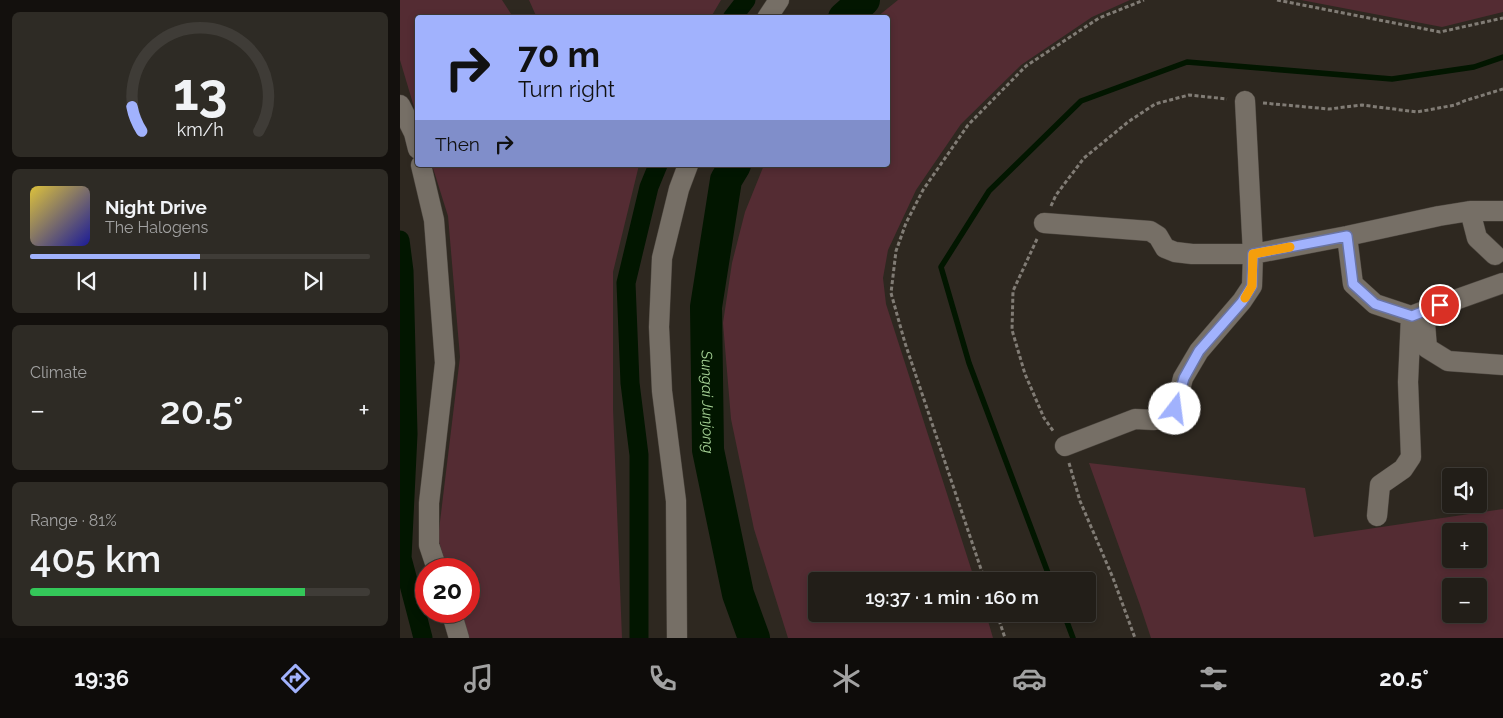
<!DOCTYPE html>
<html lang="en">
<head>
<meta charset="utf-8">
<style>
  :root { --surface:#221e18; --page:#2e2b25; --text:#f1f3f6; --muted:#a2a2a2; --line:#3f3c37; --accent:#a1b2fd }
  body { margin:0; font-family:Raleway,sans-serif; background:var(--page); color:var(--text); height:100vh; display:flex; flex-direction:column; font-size:19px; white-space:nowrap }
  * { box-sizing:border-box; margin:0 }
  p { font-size:16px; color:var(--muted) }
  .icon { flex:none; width:28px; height:28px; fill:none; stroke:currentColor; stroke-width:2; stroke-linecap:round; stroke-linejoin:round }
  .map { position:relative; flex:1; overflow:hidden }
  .details { display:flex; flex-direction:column; gap:12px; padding:12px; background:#13100d; width:400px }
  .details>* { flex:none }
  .hud { position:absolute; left:15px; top:15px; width:475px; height:152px; border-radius:5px; box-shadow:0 2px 8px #0003,0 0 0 1px var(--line); background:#a1b2fd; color:#111; overflow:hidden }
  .tools { position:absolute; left:1042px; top:468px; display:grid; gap:10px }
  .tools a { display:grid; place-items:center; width:45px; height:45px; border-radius:5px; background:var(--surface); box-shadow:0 2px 8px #0003,0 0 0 1px var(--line); font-size:25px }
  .speed { position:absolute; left:15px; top:558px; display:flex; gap:10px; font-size:25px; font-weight:700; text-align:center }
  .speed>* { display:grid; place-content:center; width:65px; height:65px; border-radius:50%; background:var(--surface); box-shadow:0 2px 8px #0003,0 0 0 1px var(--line); line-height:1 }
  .speed .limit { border:8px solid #d22; background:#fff; color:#111 }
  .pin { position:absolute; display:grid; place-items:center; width:42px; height:42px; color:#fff; margin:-21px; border:2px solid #fff; border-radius:50%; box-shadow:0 1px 5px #0007 }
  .me { position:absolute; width:55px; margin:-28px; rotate:15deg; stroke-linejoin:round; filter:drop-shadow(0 0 4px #0008) }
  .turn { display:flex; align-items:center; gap:18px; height:105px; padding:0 20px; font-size:22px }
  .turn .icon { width:65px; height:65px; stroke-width:2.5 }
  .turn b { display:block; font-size:35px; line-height:42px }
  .then { display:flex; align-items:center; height:48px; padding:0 20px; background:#0003; gap:10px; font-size:19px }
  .big { font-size:38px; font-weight:600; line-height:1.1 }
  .details .widget { flex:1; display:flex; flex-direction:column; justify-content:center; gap:8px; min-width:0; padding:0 18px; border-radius:8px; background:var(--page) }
  .details .dial { align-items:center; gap:0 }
  .dial svg { height:130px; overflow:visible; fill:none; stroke:var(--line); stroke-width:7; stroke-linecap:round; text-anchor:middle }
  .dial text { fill:var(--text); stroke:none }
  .song { display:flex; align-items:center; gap:15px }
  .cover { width:60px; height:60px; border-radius:8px; background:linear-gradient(135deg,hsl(50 70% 55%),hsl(240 70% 35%)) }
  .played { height:5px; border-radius:2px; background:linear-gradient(90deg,var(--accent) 50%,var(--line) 50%) }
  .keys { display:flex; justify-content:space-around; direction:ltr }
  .heat { display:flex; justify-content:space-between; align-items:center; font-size:28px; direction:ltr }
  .charge { height:8px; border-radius:4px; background:linear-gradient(90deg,#34c759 81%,var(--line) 0) }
  .trip { position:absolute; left:408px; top:572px; width:288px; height:50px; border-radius:5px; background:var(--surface); box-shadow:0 2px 8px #0003,0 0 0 1px var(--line); font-weight:600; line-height:50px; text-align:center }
  .tab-bar { display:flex; height:80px; justify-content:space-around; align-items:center; background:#0e0c0a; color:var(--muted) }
  .tab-bar .icon { width:35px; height:35px }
  .tab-bar .active { color:var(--accent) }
  .tab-bar b { font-size:22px; color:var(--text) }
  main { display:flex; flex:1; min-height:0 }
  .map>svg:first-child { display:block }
</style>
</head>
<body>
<main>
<section class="details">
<div class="widget dial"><svg viewBox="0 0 100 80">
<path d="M14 69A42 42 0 1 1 86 69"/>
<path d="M14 69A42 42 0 0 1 8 54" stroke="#a1b2fd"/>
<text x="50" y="56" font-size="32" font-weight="700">13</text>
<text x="50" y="72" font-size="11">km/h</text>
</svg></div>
<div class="widget">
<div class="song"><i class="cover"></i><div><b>Night Drive</b><p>The Halogens</p></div></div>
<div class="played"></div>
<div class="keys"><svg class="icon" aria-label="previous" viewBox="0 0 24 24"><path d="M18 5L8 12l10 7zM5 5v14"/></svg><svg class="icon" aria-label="pause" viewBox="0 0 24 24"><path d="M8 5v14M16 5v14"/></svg><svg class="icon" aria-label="next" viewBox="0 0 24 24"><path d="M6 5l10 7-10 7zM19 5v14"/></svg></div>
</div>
<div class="widget"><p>Climate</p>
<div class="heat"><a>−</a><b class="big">20.5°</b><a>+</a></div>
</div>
<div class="widget"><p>Range · 81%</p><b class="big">405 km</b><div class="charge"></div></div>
</section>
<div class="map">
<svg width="1103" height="638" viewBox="0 0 1103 638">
  <rect width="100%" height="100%" fill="#2e2820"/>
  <!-- green -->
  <path fill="#542c33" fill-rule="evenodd" d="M0,0H102L113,17L18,18L17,117L0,60Z
    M129,0H321L311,17L137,18Z
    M498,0H730L692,17L621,65L561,124L516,190L488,250L483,278L486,304L575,581H416V614H586L593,638H388L354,529L331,419L323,323L332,263L345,212L364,165H488V18L477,17Z
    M901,0H1103V12L1042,27Z
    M32,165H239L213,272V409L222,638H68L60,611H69V569H47L38,538L60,357L48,216Z
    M689,463L905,488L914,537L1103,509V638H751L740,605ZM1079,531V559H1051V531ZM1079,586V614H1051V586Z"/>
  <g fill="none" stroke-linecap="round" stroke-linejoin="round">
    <!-- stream -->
    <path stroke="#021600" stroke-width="5.5" d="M651,581L569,363L541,267L589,191L681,101L787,62L992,79L1074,67L1103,57
      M664,614L673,638"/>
    <!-- canal -->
    <path stroke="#021600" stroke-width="19" d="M332,18L346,0
      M0,240L4,271L8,434L2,558L23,638
      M239,638V455L230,383L226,283L249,187L258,165"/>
    <!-- river -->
    <g stroke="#021600" stroke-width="32">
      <path d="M444,18L464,0"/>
      <path id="s1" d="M335,165L326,180L306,307L308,450L338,594L354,638"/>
    </g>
    <defs>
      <path id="minor" d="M367,18L379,0
        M0,105L14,133L18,149
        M21,165L34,220L45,363L29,503V545L37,569
        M1070,211L1077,238L1095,255
        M644,223L750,231L758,236L765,248L775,252L792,254H853L947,236L1039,216L1070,211H1103
        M947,236L953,284L975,304L1011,316L1024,311L1103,283
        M1024,311L1027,348L1048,361L1103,365
        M665,446L735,419L754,420L765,416L775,409L783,378L799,351L842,301L852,286L853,254L845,101
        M977,516L980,485L1003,469L1011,457L1008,382L1011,316
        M51,611L59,638
        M277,638L276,501L262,391L259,327L262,258L279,189L288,165"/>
    </defs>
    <!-- minor casing -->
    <use href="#minor" stroke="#4c463f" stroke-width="21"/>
    <!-- path -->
    <path stroke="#817c75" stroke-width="3" stroke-dasharray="4 2.5" stroke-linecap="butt" d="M877,0L1040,32L1103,18
      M863,103L929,109L962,105L1017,112L1055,105L1064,101L1103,89
      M651,206L656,195L684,158L728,122L755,104L789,95L827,99
      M637,239L613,291L612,330L625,374L644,418L654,432
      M669,463L680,501L713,578L735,638
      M585,581L505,343L491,293L496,251L506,223L523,190L568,125L626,66L699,18L744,0
      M597,614L605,638"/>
    <!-- minor -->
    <use href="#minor" stroke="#766f66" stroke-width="20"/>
  </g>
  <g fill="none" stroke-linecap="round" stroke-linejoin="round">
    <defs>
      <path id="route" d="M775,409L784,378L799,351L842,302L852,286L853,254L947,236L953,284L975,304L1012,316L1040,305"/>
    </defs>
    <!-- route casing -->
    <use href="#route" stroke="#6974a4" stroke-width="12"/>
    <!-- route -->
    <use href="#route" stroke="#a1b2fd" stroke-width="9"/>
    <!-- slow -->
    <path stroke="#f59e0b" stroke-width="9" d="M845,298L852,286L853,254L890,247"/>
  </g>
  <g text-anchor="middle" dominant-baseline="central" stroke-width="5" stroke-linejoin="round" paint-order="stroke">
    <!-- water labels -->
    <g font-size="15" font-style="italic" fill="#a6d295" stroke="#251f17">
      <text stroke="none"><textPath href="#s1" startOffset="241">Sungai Junjong</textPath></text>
    </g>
  </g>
</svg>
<div class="tools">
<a><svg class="icon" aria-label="sound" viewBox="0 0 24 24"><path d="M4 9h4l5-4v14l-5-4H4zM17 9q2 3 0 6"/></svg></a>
<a>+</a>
<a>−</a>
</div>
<div class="speed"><div class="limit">20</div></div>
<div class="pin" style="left:1040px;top:305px;background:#d93025"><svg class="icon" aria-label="arrive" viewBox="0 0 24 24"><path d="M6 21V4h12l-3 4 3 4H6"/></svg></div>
<svg class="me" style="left:775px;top:409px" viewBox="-20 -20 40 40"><circle r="19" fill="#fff"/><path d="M0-13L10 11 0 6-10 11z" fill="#a1b2fd"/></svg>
<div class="trip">19:37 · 1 min · 160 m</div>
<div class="hud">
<div class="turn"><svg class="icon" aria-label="right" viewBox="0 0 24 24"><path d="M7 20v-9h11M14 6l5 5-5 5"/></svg><div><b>70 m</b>Turn right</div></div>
<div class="then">Then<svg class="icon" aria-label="right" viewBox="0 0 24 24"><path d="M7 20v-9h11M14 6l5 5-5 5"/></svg></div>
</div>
</div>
</main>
<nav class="tab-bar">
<b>19:36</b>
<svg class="icon active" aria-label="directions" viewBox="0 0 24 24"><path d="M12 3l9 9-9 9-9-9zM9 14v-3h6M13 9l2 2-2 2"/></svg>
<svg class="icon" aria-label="music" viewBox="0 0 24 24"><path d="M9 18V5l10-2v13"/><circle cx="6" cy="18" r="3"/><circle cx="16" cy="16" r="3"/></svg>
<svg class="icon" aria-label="phone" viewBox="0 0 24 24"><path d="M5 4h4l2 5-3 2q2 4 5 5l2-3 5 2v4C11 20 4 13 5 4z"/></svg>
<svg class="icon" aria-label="climate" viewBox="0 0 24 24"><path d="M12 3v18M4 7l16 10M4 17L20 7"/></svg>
<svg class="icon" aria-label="car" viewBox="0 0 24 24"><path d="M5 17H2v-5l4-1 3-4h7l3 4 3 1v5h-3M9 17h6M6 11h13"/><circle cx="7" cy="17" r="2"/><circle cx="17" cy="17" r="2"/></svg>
<svg class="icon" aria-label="filters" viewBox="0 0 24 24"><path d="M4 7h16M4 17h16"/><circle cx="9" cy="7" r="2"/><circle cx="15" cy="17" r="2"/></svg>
<b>20.5°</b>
</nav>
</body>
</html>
